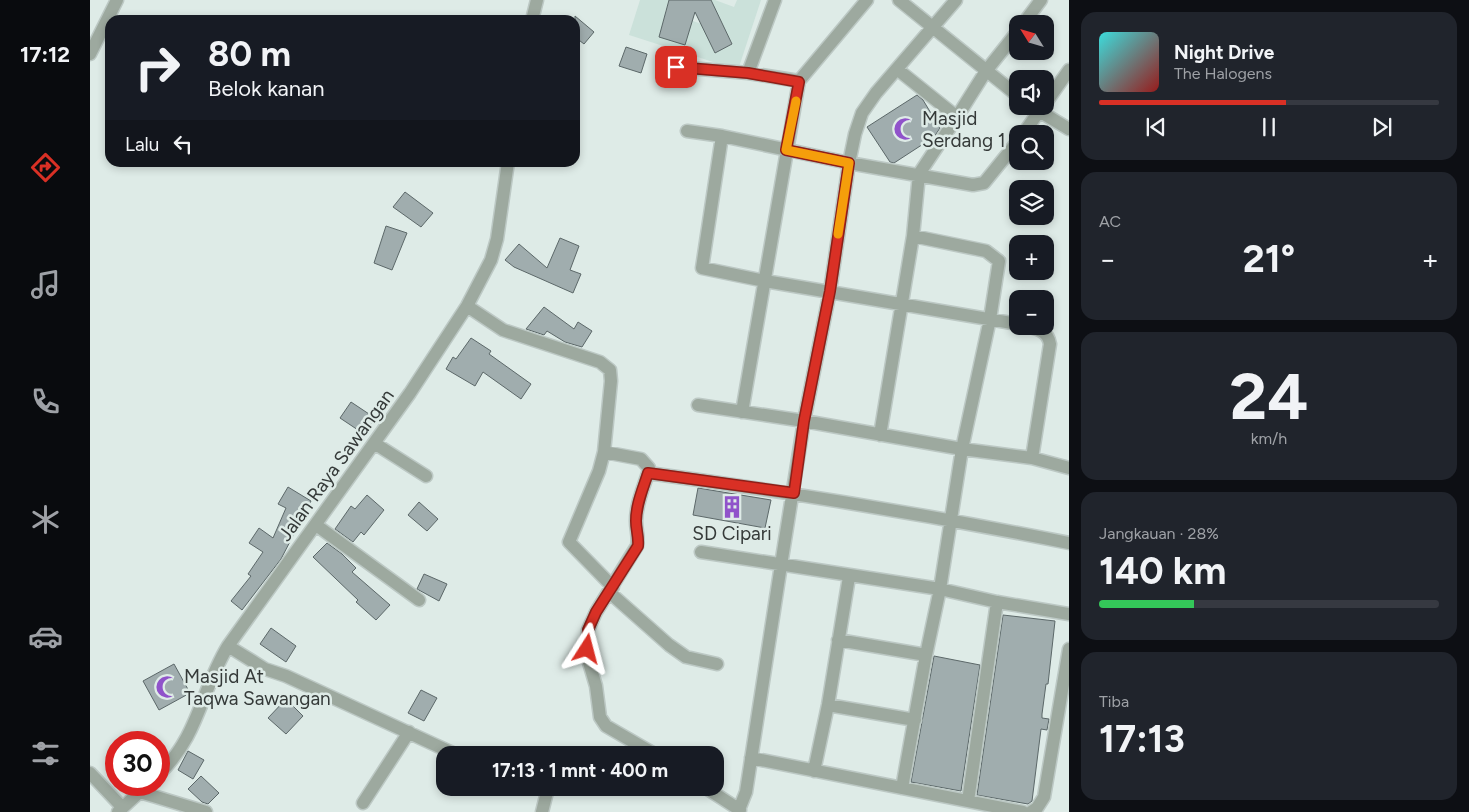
<!DOCTYPE html>
<html lang="id">
<head>
<meta charset="utf-8">
<style>
  :root { --surface:#171b24; --page:#20242c; --text:#f1f3f6; --muted:#9ea1a6; --line:#363941; --accent:#d93025 }
  body { margin:0; font-family:Figtree,sans-serif; background:var(--page); color:var(--text); height:100vh; display:flex; flex-direction:column; font-size:19px; white-space:nowrap }
  * { box-sizing:border-box; margin:0 }
  p { font-size:16px; color:var(--muted) }
  .icon { flex:none; width:28px; height:28px; fill:none; stroke:currentColor; stroke-width:2; stroke-linecap:round; stroke-linejoin:round }
  .map { position:relative; flex:1; overflow:hidden }
  .drawer { display:flex; flex-direction:column; gap:12px; padding:12px; background:#0d0f14; width:400px }
  .drawer>* { flex:none }
  .top-card { position:absolute; left:15px; top:15px; width:475px; height:152px; border-radius:15px; box-shadow:0 2px 8px #0003; background:#171b24; color:var(--text); overflow:hidden }
  .needle { width:32px; rotate:307deg }
  .fabs { position:absolute; left:919px; top:15px; display:grid; gap:10px }
  .fabs a { display:grid; place-items:center; width:45px; height:45px; border-radius:10px; background:var(--surface); box-shadow:0 2px 8px #0003; font-size:25px }
  .speed { position:absolute; left:15px; top:731px; display:flex; gap:10px; font-size:25px; font-weight:700; text-align:center }
  .speed>* { display:grid; place-content:center; width:65px; height:65px; border-radius:50%; background:var(--surface); box-shadow:0 2px 8px #0003; line-height:1 }
  .speed .limit { border:8px solid #d22; background:#fff; color:#111 }
  .pin { position:absolute; display:grid; place-items:center; width:42px; height:42px; color:#fff; margin:-21px; border-radius:10px; box-shadow:0 2px 8px #0006 }
  .me { position:absolute; width:55px; margin:-28px; rotate:9deg; stroke-linejoin:round; filter:drop-shadow(0 0 4px #0008) }
  .turn { display:flex; align-items:center; gap:18px; height:105px; padding:0 20px; font-size:22px }
  .turn .icon { width:65px; height:65px; stroke-width:2.5 }
  .turn b { display:block; font-size:35px; line-height:42px }
  .then { display:flex; align-items:center; height:48px; padding:0 20px; background:#0003; gap:10px; font-size:19px }
  .big { font-size:38px; font-weight:700; line-height:1.1 }
  .drawer .card { flex:1; display:flex; flex-direction:column; justify-content:center; gap:8px; min-width:0; padding:0 18px; border-radius:15px; background:var(--page) }
  .drawer .dial { align-items:center; gap:0 }
  .dial b { font-size:65px; line-height:1 }
  .song { display:flex; align-items:center; gap:15px }
  .cover { width:60px; height:60px; border-radius:8px; background:linear-gradient(135deg,hsl(180 70% 55%),hsl(0 70% 35%)) }
  .played { height:5px; border-radius:2px; background:linear-gradient(90deg,var(--accent) 55%,var(--line) 55%) }
  .keys { display:flex; justify-content:space-around; direction:ltr }
  .heat { display:flex; justify-content:space-between; align-items:center; font-size:28px; direction:ltr }
  .charge { height:8px; border-radius:4px; background:linear-gradient(90deg,#34c759 28%,var(--line) 0) }
  .trip { position:absolute; left:346px; top:746px; width:288px; height:50px; border-radius:15px; background:var(--surface); box-shadow:0 2px 8px #0003; font-weight:700; line-height:50px; text-align:center }
  main { display:flex; flex:1; min-height:0 }
  .menu { display:flex; flex-direction:column; width:90px; justify-content:space-around; align-items:center; background:#090b0e; color:var(--muted) }
  .menu .icon { width:35px; height:35px }
  .menu .on { color:var(--accent) }
  .menu b { font-size:22px; color:var(--text) }
  .map>svg:first-child { display:block }
</style>
</head>
<body>
<main>
<nav class="menu">
<b>17:12</b>
<svg class="icon on" aria-label="directions" viewBox="0 0 24 24"><path d="M12 3l9 9-9 9-9-9zM9 14v-3h6M13 9l2 2-2 2"/></svg>
<svg class="icon" aria-label="music" viewBox="0 0 24 24"><path d="M9 18V5l10-2v13"/><circle cx="6" cy="18" r="3"/><circle cx="16" cy="16" r="3"/></svg>
<svg class="icon" aria-label="phone" viewBox="0 0 24 24"><path d="M5 4h4l2 5-3 2q2 4 5 5l2-3 5 2v4C11 20 4 13 5 4z"/></svg>
<svg class="icon" aria-label="climate" viewBox="0 0 24 24"><path d="M12 3v18M4 7l16 10M4 17L20 7"/></svg>
<svg class="icon" aria-label="car" viewBox="0 0 24 24"><path d="M5 17H2v-5l4-1 3-4h7l3 4 3 1v5h-3M9 17h6M6 11h13"/><circle cx="7" cy="17" r="2"/><circle cx="17" cy="17" r="2"/></svg>
<svg class="icon" aria-label="filters" viewBox="0 0 24 24"><path d="M4 7h16M4 17h16"/><circle cx="9" cy="7" r="2"/><circle cx="15" cy="17" r="2"/></svg>
</nav>
<div class="map">
<svg width="979" height="812" viewBox="0 0 979 812">
  <rect width="100%" height="100%" fill="#deebe7"/>
  <!-- built -->
  <path fill="#cbe1da" fill-rule="evenodd" d="M550,0H579L575,12L612,24L610,0H625L644,7L647,0H671L648,70L539,35ZM632,23L642,44L625,52L615,32Z"/>
  <!-- building -->
  <path fill="#a0adae" stroke="#5c6869" d="M579,0H621L642,44L625,53L605,12L595,45L569,37Z
    M485,16L504,32L494,44L485,37Z
    M536,47L557,54L551,73L529,66Z
    M827,95L833,100L850,128L844,137L804,163L800,162L777,127Z
    M315,192L343,213L331,227L303,207Z
    M296,226L317,233L302,270L284,263Z
    M470,238L489,246L480,270L491,274L483,293L424,267L415,260L429,244L457,268Z
    M454,307L484,329L488,322L502,331L492,347L475,342L457,331L454,335L436,329Z
    M381,338L401,351L399,354L441,384L431,399L393,372L385,386L356,369L363,357L366,359Z
    M261,402L285,418L274,434L250,418Z
    M198,487L221,501L191,559L152,610L141,601L161,576L158,574L173,552L159,543L169,528L183,538L196,508L188,504Z
    M608,488L681,500L675,528L603,515Z
    M277,495L294,510L274,535L271,532L263,542L245,529L261,506L265,509Z
    M329,502L348,519L337,531L318,515Z
    M237,543L252,554L266,568L262,572L300,605L286,620L266,602L268,600L223,557Z
    M334,574L357,584L349,601L327,589Z
    M913,615L965,621L958,684H956L952,714V718L959,719L957,730L951,729L942,801L938,804L887,795Z
    M181,628L206,646L196,662L170,644Z
    M844,656L890,665L871,791L821,782Z
    M84,664L100,693L69,710L53,681Z
    M331,690L347,698L334,721L318,713Z
    M196,699L213,716L196,734L178,718Z
    M98,751L114,760L103,779L88,770Z
    M111,776L129,793L118,804L112,802L98,789Z"/>
  <g fill="none" stroke-linecap="round" stroke-linejoin="round">
    <defs>
      <path id="minor" d="M809,0L928,96
        M442,20L447,0
        M933,24L951,0
        M0,54L27,0
        M586,67L658,73L709,81
        M658,73L685,0
        M955,104L979,70
        M941,106L979,129
        M867,117L896,71L928,31
        M597,131L632,136L759,163L883,185L894,183L928,141
        M933,134L953,106
        M632,136L612,268L675,281L928,324
        M823,236L896,251L909,261L900,319L872,449L942,458L979,468
        M377,306L413,330L510,362L520,370L521,381L514,452L551,459L559,468L558,473C553,489 546,504 546,521C546,530 549,537 547,546L506,612L498,630V659L506,686L510,717L516,726L566,755
        M936,326C948,329 958,331 960,344L942,458
        M608,405L714,421L872,449L850,589L836,655L812,788
        M652,412L709,81L777,0
        M790,435L823,236L829,174L867,117L807,69
        M284,443L336,476
        M514,452L509,471L479,542L523,587
        M558,473C700,492 839,515 979,543
        M226,525L329,600
        M611,552L850,589L907,602L979,614
        M519,592L579,645L596,657L627,664
        M748,640L836,655
        M138,646L175,669L196,676L367,755
        M738,705L825,720
        M661,758L933,812
        M724,771L738,705L759,577
        M0,773L32,807
        M69,774C109,736 111,690 138,646L320,393L377,306L401,260L407,239L418,162
        M616,788L650,810
        M50,792L116,812
        M878,801L907,602
        M273,803L319,732
        M28,812L57,785
        M452,812L458,788
        M648,812L656,792L691,565L714,421L740,291L759,163L765,134L772,113L786,93L866,0
        M941,812L947,808L954,797L979,649"/>
    </defs>
    <!-- minor casing -->
    <use href="#minor" stroke="#bcc8c4" stroke-width="15"/>
    <!-- minor -->
    <use href="#minor" stroke="#9da99f" stroke-width="12"/>
  </g>
  <g fill="none" stroke-linecap="round" stroke-linejoin="round">
    <defs>
      <path id="route" d="M497,649L498,630L506,612L548,546C549,537 546,530 546,521C546,504 553,489 558,473L704,493L714,421L740,291L759,163L696,150L709,82L658,73L586,67"/>
    </defs>
    <!-- route casing -->
    <use href="#route" stroke="#8d1f18" stroke-width="12"/>
    <!-- route -->
    <use href="#route" stroke="#d93025" stroke-width="9"/>
    <!-- slow -->
    <path stroke="#f59e0b" stroke-width="9" d="M706,101L696,150L759,163L748,234"/>
  </g>
  <!-- icons -->
  <defs>
    <symbol id="mosque-bare" viewBox="-9 -9 18 18"><path d="M3.5-4.9A6 6 0 1 0 3.5 4.9A5 5 0 1 1 3.5-4.9Z" fill="#9053ca" stroke="#deebe7" stroke-width="2.5" paint-order="stroke"/></symbol>
    <symbol id="building-bare" viewBox="-9 -9 18 18"><path d="M-4-6H4V6H1V3H-1V6H-4ZM-2.5-4.3h1.7v1.8h-1.7ZM.8-4.3h1.7v1.8H.8ZM-2.5-1h1.7V.8h-1.7ZM.8-1h1.7V.8H.8Z" fill="#9053ca" stroke="#deebe7" stroke-width="2.5" paint-order="stroke"/></symbol>
  </defs>
  <g fill-rule="evenodd">
    <use href="#mosque-bare" x="799" y="113" width="32" height="32"/>
    <use href="#building-bare" x="626" y="491" width="32" height="32"/>
    <use href="#mosque-bare" x="61" y="671" width="32" height="32"/>
  </g>
  <g text-anchor="middle" dominant-baseline="central" stroke-width="5" stroke-linejoin="round" paint-order="stroke">
    <!-- poi labels -->
    <g font-size="19" fill="#353a39" stroke="#deebe7" text-anchor="start">
      <text x="832" y="118">Masjid<tspan x="832" dy="22">Serdang 1</tspan></text>
      <text x="642" y="533" text-anchor="middle">SD Cipari</text>
      <text x="94" y="676">Masjid At<tspan x="94" dy="22">Taqwa Sawangan</tspan></text>
    </g>
    <!-- street labels -->
    <g font-size="19" fill="#353a39" stroke="#deebe7">
      <text transform="translate(246 465) rotate(-54)">Jalan Raya Sawangan</text>
    </g>
  </g>
</svg>
<div class="fabs">
<a><svg class="needle" viewBox="-14 -14 28 28"><path d="M0-13l5 13h-10z" fill="#e53935"/><path d="M0 13l5-13h-10z" fill="#9ea1a6"/></svg></a>
<a><svg class="icon" aria-label="sound" viewBox="0 0 24 24"><path d="M4 9h4l5-4v14l-5-4H4zM17 9q2 3 0 6"/></svg></a>
<a><svg class="icon" aria-label="search" viewBox="0 0 24 24"><circle cx="10" cy="10" r="6"/><path d="M15 15l6 6"/></svg></a>
<a><svg class="icon" aria-label="layers" viewBox="0 0 24 24"><path d="M12 4l9 5-9 5-9-5zM3 14l9 5 9-5"/></svg></a>
<a>+</a>
<a>−</a>
</div>
<div class="speed"><div class="limit">30</div></div>
<div class="pin" style="left:586px;top:67px;background:#d93025"><svg class="icon" aria-label="arrive" viewBox="0 0 24 24"><path d="M6 21V4h12l-3 4 3 4H6"/></svg></div>
<svg class="me" style="left:497px;top:649px" viewBox="-20 -20 40 40"><path d="M0-17L14 15 0 8-14 15z" fill="#d93025" stroke="#fff" stroke-width="4"/></svg>
<div class="trip">17:13 · 1 mnt · 400 m</div>
<div class="top-card">
<div class="turn"><svg class="icon" aria-label="right" viewBox="0 0 24 24"><path d="M7 20v-9h11M14 6l5 5-5 5"/></svg><div><b>80 m</b>Belok kanan</div></div>
<div class="then">Lalu<svg class="icon" aria-label="left" viewBox="0 0 24 24"><path d="M17 20v-9H6M10 6l-5 5 5 5"/></svg></div>
</div>
</div>
<section class="drawer">
<div class="card">
<div class="song"><i class="cover"></i><div><b>Night Drive</b><p>The Halogens</p></div></div>
<div class="played"></div>
<div class="keys"><svg class="icon" aria-label="previous" viewBox="0 0 24 24"><path d="M18 5L8 12l10 7zM5 5v14"/></svg><svg class="icon" aria-label="pause" viewBox="0 0 24 24"><path d="M8 5v14M16 5v14"/></svg><svg class="icon" aria-label="next" viewBox="0 0 24 24"><path d="M6 5l10 7-10 7zM19 5v14"/></svg></div>
</div>
<div class="card"><p>AC</p>
<div class="heat"><a>−</a><b class="big">21°</b><a>+</a></div>
</div>
<div class="card dial"><b>24</b><p>km/h</p></div>
<div class="card"><p>Jangkauan · 28%</p><b class="big">140 km</b><div class="charge"></div></div>
<div class="card"><p>Tiba</p><b class="big">17:13</b></div>
</section>
</main>
</body>
</html>
